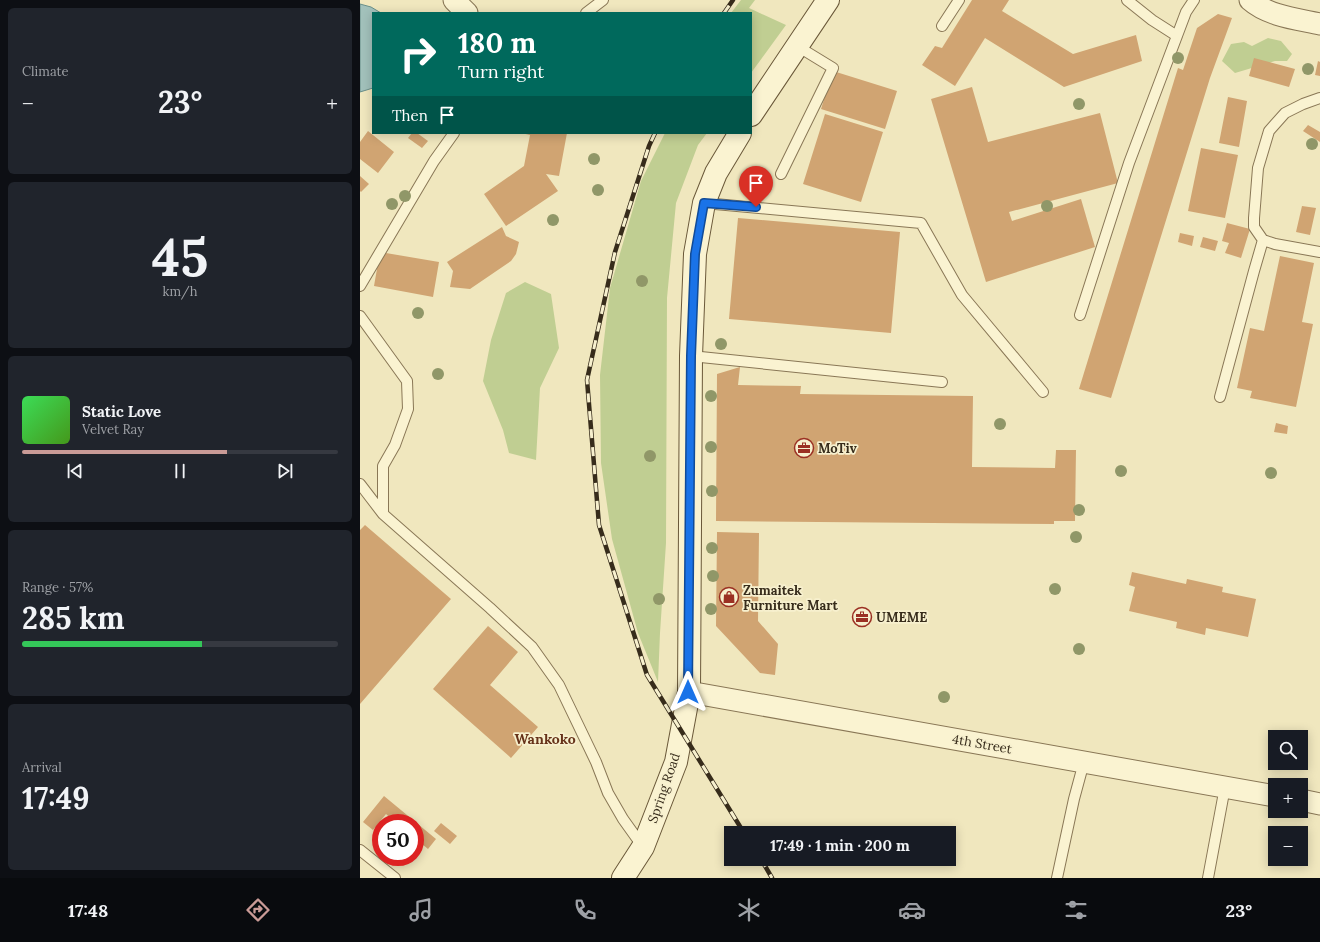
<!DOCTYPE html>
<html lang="en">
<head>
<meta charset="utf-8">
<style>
  :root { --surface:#171b24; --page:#20242c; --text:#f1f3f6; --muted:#9ea1a6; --line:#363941; --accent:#ca9b97 }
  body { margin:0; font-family:Lora,serif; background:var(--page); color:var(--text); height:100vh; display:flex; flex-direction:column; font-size:15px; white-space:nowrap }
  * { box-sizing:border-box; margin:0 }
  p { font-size:13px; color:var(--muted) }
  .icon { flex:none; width:22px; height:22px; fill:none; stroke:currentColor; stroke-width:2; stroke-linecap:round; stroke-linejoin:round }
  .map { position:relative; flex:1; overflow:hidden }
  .drawer { display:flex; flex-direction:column; gap:8px; padding:8px; background:#0d0f14; width:360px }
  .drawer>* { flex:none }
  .top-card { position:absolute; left:12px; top:12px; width:380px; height:122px; border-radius:0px; box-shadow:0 2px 10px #0003; background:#00695c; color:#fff; overflow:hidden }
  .controls { position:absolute; left:908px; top:730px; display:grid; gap:8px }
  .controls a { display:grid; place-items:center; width:40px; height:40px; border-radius:0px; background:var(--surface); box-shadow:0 2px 10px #0003; font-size:20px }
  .speed { position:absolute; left:12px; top:814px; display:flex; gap:8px; font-size:20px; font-weight:700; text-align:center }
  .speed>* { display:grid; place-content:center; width:52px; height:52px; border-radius:50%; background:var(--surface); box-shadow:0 2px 10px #0003; line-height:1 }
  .speed .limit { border:6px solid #d22; background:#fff; color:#111 }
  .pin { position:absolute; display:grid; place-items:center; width:34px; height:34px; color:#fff; margin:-41px -17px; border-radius:50% 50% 50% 0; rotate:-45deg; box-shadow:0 0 4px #0007 }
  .pin .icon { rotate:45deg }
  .me { position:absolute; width:44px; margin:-22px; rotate:0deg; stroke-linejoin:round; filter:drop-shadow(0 0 3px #0008) }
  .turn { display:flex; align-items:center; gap:14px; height:84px; padding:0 20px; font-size:18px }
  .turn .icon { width:52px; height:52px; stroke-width:2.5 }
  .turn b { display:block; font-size:28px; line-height:34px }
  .then { display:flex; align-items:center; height:38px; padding:0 20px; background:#0003; gap:8px; font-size:15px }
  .big { font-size:30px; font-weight:800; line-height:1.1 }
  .drawer .tile { flex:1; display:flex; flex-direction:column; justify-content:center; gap:6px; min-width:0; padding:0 14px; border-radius:6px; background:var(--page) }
  .drawer .dial { align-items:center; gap:0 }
  .dial b { font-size:52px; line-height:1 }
  .song { display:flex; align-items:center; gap:12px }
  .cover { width:48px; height:48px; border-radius:6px; background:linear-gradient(135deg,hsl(130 70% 55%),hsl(100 70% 35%)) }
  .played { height:4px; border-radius:2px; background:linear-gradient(90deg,var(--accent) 65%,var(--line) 65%) }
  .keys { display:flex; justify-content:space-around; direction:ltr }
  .heat { display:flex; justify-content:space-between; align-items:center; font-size:22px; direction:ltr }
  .charge { height:6px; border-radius:3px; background:linear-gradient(90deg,#34c759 57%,var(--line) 0) }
  .trip { position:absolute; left:364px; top:826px; width:232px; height:40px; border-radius:0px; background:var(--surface); box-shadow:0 2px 10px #0003; font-weight:800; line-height:40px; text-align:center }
  .dock { display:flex; height:64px; justify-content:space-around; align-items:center; background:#090b0e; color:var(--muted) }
  .dock .icon { width:28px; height:28px }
  .dock .selected { color:var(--accent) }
  .dock b { font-size:18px; color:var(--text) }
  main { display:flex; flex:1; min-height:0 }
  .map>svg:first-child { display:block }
</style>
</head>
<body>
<main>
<section class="drawer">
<div class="tile"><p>Climate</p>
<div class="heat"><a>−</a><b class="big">23°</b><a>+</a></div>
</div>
<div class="tile dial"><b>45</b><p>km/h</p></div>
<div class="tile">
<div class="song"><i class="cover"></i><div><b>Static Love</b><p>Velvet Ray</p></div></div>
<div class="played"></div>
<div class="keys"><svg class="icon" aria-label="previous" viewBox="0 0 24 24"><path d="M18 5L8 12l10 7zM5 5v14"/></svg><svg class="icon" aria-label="pause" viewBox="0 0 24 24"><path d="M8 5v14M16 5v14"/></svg><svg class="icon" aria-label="next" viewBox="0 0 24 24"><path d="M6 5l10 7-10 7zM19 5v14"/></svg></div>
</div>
<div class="tile"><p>Range · 57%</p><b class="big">285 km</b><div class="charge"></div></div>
<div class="tile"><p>Arrival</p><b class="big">17:49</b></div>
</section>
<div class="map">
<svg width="960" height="878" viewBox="0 0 960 878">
  <rect width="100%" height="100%" fill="#f0e7be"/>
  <!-- green -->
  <path fill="#c0ce92" d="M381,0H395L389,8L426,25L391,73V13H371Z
    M908,38L921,41L932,54L927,61H915L875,73L862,61L871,44L884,42L892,46Z
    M305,133H347L338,145L316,203L307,298L306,543L300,633L298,682L278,633L252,539L241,463L240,375L250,288L281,181Z
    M165,282L191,294L199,348L180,388L176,460L149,453L143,430L123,381L131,340L146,293Z"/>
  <!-- water -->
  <path fill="#a2c1bb" stroke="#698f8a" d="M0,4L11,7L21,13H13V88L0,92Z"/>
  <!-- building -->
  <path fill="#d0a472" d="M612,0H649L642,11L713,54L776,35L782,61L704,87L625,38L595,86L562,65L575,46L582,48Z
    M858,14L872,18L850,78L751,398L719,389L818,68L823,70L837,28Z
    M894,58L935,69L929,87L889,76Z
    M958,61L960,62V76L955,75Z
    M473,71L537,91L525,129L461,109Z
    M612,87L628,142L740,113L758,183L649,212L652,221L721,199L735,247L626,282L571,99Z
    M868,97L887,101L879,147L859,143Z
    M465,114L523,132L501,202L443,184Z
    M948,125L960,132V142L943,131Z
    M8,131L34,152L18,173L0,159V142Z
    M52,133H57L68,141L62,148L48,138Z
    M161,133H207L199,176L186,174L198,191L146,226L124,194L164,166L170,135Z
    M841,148L878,155L865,218L828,211Z
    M0,176L9,184L1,192L0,191Z
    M942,206L956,208L950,235L936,232Z
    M378,218L540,232L531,333L369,319Z
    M867,223L890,229L881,258L865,253L869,243L862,241Z
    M142,227L146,236L159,242L156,254L151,261L110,289L90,287L93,271L87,262Z
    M820,233L834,236L832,246L818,242Z
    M843,237L858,241L855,251L840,247Z
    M20,252L79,262L73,297L14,286Z
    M920,256L954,263L942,322L953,324L936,407L890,398L892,391L877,388L890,328L904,331Z
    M380,367L378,385L441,386L440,394L613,396L612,467L695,468L696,450H716L715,521H694V524L356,521L357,374Z
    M916,423L928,426L927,434L914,432Z
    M5,525L91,599L0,704V530Z
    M357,532L399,533L398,621L418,644L415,675L400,673L356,626Z
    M772,572L826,584L827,579L863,587L862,592L896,599L888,637L846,628L845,635L816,628L817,622L769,611L775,587L769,585Z
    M128,626L158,652L130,685L178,727L151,758L73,689Z
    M24,796L76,839L68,849L55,838V823H36L26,814L13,830L3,822Z
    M81,823L97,836L90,844L74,831Z"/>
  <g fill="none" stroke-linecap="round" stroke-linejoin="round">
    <defs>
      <path id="lane" d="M767,0L792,20L817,36
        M226,13L243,0
        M582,26L599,0
        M960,98L943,104L925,113L909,131L898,168L894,218V227L903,240L915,244L960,252
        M421,174L473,68L437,46
        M344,203L561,223L602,295L683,392
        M0,286L74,161L94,133
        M720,315L769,163L826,12L834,0
        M0,316L47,381L48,409L35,445L23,466V514
        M331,356L582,382
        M860,397L894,271L903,240
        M0,484L23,514L130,608L172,647L199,685L236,762L248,793L263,819L283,847
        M0,850L35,878
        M697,878L714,799L724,762
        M848,878L865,787"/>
      <path id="street" d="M94,0L107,13
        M890,0C908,16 937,19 960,24
        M329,692L915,796
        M941,800L960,804"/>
      <path id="secondary" d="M391,115L468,0
        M263,878L283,847L316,762L329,692L331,356L335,254L344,203L356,173L380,133"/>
    </defs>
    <!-- lane casing -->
    <use href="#lane" stroke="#897756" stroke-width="12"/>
    <!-- street casing -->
    <use href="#street" stroke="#897756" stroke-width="23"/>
    <!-- secondary casing -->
    <use href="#secondary" stroke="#6a5839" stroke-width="24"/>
    <!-- lane -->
    <use href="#lane" stroke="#faf3d1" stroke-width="10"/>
    <!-- street -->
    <use href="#street" stroke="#faf3d1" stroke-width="21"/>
    <!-- secondary -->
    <use href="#secondary" stroke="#faf3d1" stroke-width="22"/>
    <defs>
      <path id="rail" d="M364,13L373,0
        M295,133L289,146L255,252L227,380L239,525L287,675L384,833
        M401,859L412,878"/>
    </defs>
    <!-- rail casing -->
    <use href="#rail" stroke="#372c1b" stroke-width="4.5"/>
    <!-- rail -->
    <use href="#rail" stroke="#f7f0ce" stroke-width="3" stroke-dasharray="9" stroke-linecap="butt"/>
  </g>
  <!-- trees -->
  <g fill="#909768">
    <circle cx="818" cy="58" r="6"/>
    <circle cx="948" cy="69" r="6"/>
    <circle cx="719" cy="104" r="6"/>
    <circle cx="952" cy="144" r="6"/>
    <circle cx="234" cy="159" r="6"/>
    <circle cx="238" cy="190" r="6"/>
    <circle cx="45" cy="196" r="6"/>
    <circle cx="32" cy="204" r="6"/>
    <circle cx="687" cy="206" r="6"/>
    <circle cx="193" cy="220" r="6"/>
    <circle cx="282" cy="281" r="6"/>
    <circle cx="58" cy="313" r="6"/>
    <circle cx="361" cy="344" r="6"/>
    <circle cx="78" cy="374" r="6"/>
    <circle cx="351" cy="396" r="6"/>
    <circle cx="640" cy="424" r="6"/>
    <circle cx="351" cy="447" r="6"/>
    <circle cx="290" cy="456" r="6"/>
    <circle cx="761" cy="471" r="6"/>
    <circle cx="911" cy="473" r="6"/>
    <circle cx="352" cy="491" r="6"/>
    <circle cx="719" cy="510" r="6"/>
    <circle cx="716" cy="537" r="6"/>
    <circle cx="352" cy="548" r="6"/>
    <circle cx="353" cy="576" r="6"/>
    <circle cx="695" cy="589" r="6"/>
    <circle cx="299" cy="599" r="6"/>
    <circle cx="351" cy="609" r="6"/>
    <circle cx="719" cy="649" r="6"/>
    <circle cx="584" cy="697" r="6"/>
  </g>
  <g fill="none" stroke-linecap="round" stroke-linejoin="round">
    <defs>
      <path id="route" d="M328,692L331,356L335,254L344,203L396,207"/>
    </defs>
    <!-- route casing -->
    <use href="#route" stroke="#114b97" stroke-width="10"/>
    <!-- route -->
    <use href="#route" stroke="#1a73e8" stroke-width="7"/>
  </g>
  <!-- icons -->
  <defs>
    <symbol id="office-ring" viewBox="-11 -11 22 22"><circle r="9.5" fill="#f7f0ce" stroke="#9b3023" stroke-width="1.5"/><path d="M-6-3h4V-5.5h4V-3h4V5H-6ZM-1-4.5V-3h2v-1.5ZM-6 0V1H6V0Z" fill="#9b3023"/></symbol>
    <symbol id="shop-ring" viewBox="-11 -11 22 22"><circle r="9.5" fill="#f7f0ce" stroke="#9b3023" stroke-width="1.5"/><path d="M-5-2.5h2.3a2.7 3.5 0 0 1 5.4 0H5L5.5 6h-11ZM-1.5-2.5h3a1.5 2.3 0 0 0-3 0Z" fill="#9b3023"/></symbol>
  </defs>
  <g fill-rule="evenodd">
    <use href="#office-ring" x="433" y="437" width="22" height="22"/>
    <use href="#shop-ring" x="358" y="586" width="22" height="22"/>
    <use href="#office-ring" x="491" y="606" width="22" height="22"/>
  </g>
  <g text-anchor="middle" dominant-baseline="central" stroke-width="3.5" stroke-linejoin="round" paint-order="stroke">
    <!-- poi labels -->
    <g font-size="13" font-weight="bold" fill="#372c1b" stroke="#f7f0ce" text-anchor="start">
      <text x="458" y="448">MoTiv</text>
      <text x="383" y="590">Zumaitek<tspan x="383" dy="15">Furniture Mart</tspan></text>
      <text x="516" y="617">UMEME</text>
    </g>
    <!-- street labels -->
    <g font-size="13" fill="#372c1b" stroke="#f7f0ce">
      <text transform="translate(622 744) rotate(10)">4th Street</text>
      <text transform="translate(304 788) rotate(-71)">Spring Road</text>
    </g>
    <!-- neighbourhood labels -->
    <g font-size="14" font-weight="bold" fill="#663219" stroke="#f7f0ce">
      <text x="185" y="739">Wankoko</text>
    </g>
  </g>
</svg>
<div class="controls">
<a><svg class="icon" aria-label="search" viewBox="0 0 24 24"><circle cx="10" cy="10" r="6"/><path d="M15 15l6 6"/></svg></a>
<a>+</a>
<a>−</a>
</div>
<div class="speed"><div class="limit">50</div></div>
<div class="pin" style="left:396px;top:207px;background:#d93025"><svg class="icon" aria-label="arrive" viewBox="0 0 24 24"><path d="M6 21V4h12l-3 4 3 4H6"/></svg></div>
<svg class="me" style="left:328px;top:692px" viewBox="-20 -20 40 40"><path d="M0-17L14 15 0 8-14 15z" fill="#1a73e8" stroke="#fff" stroke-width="4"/></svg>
<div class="trip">17:49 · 1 min · 200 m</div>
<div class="top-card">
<div class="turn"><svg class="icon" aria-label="right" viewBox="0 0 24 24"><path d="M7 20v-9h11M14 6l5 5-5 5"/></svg><div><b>180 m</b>Turn right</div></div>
<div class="then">Then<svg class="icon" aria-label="arrive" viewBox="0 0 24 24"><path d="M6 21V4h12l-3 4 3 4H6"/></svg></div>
</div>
</div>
</main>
<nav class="dock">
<b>17:48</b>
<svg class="icon selected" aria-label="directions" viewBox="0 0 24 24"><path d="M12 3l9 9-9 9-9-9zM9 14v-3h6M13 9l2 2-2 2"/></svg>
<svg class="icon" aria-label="music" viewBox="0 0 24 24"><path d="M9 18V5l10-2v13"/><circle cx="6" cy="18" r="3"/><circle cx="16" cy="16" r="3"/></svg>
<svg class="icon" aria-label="phone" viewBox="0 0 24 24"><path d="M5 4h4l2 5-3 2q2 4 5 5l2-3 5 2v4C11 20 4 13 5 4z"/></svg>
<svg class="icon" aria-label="climate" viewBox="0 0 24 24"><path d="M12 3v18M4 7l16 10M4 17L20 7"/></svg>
<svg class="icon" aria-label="car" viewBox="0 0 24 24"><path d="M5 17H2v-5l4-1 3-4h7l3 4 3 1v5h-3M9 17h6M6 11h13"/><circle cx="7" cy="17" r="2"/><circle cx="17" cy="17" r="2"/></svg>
<svg class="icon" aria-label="filters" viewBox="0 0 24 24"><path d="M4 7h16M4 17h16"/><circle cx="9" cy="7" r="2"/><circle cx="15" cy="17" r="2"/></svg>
<b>23°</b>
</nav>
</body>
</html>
